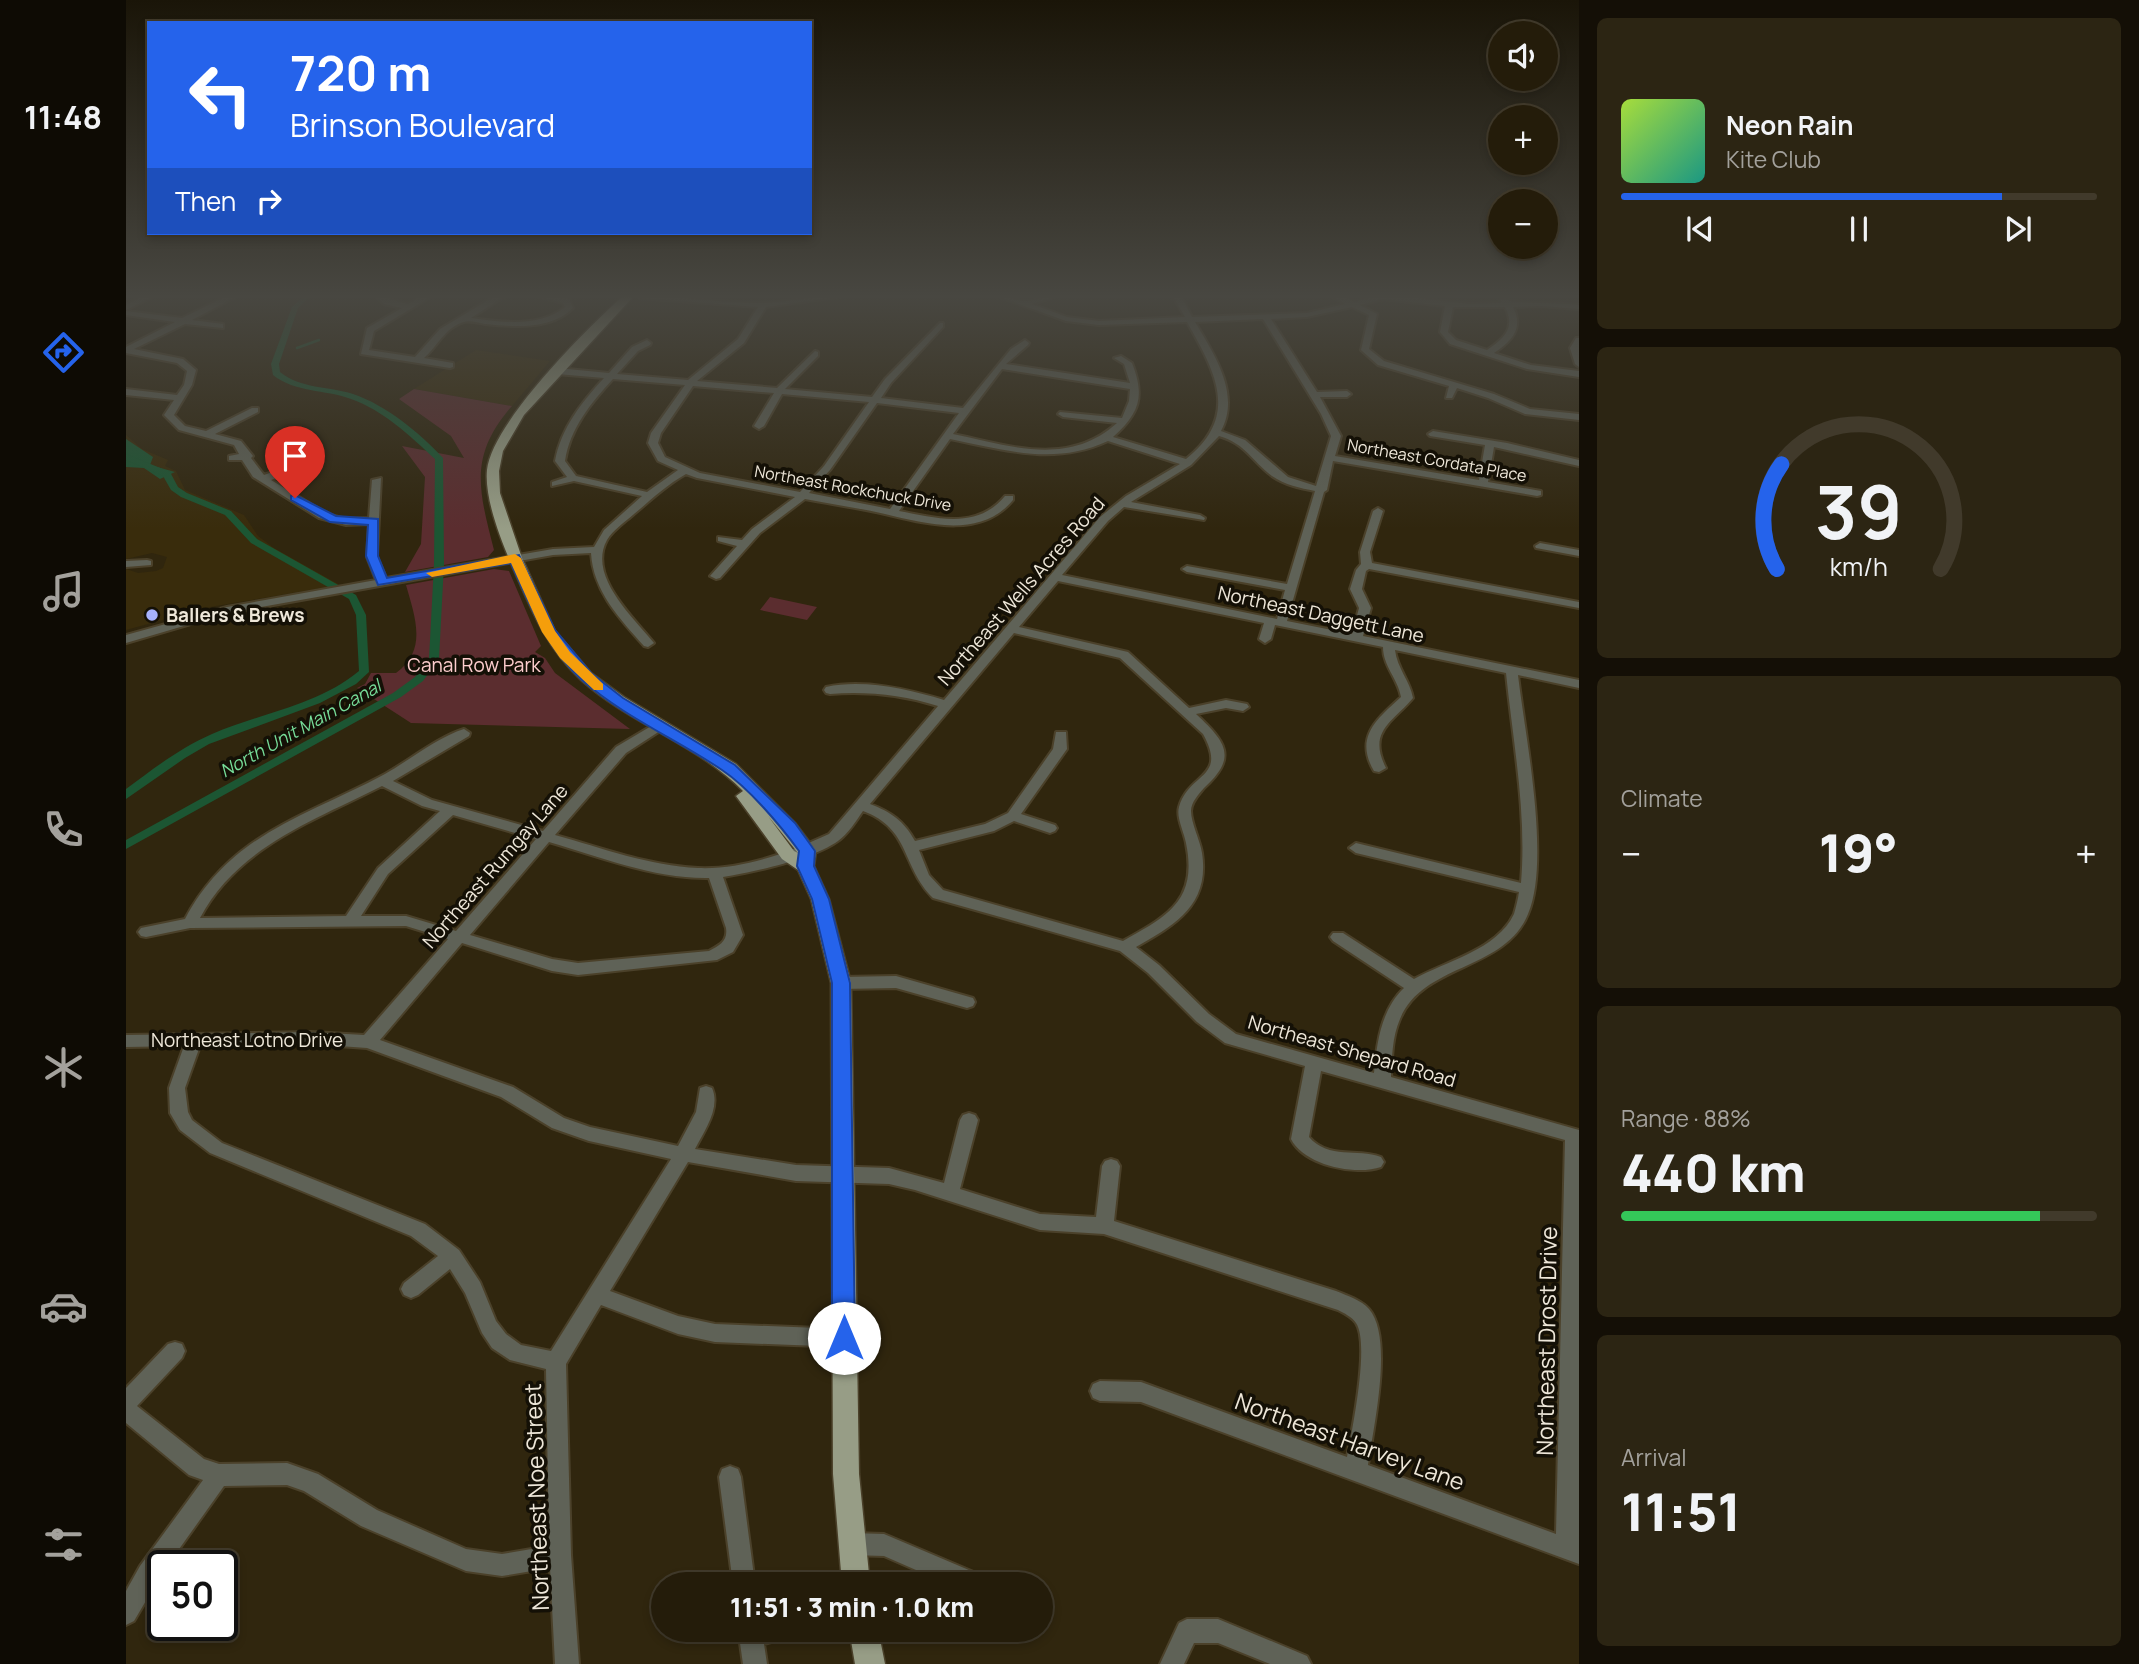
<!DOCTYPE html>
<html lang="en">
<head>
<meta charset="utf-8">
<style>
  :root { --surface:#241c0a; --page:#2c2513; --text:#f1f3f6; --muted:#a3a19c; --line:#413a2b; --accent:#2563eb }
  body { margin:0; font-family:Manrope,sans-serif; background:var(--page); color:var(--text); height:100vh; display:flex; flex-direction:column; font-size:26px; white-space:nowrap }
  * { box-sizing:border-box; margin:0 }
  p { font-size:23px; color:var(--muted) }
  .icon { flex:none; width:38px; height:38px; fill:none; stroke:currentColor; stroke-width:2; stroke-linecap:round; stroke-linejoin:round }
  .map { position:relative; flex:1; overflow:hidden }
  .details { display:flex; flex-direction:column; gap:18px; padding:18px; background:#140f06; width:560px }
  .details>* { flex:none }
  .hud { position:absolute; left:21px; top:21px; width:665px; height:214px; border-radius:0px; box-shadow:0 4px 10px #0003,0 0 0 2px var(--line); background:#2563eb; color:#fff; overflow:hidden }
  .fabs { position:absolute; left:1362px; top:21px; display:grid; gap:14px }
  .fabs a { display:grid; place-items:center; width:70px; height:70px; border-radius:50%; background:var(--surface); box-shadow:0 4px 10px #0003,0 0 0 2px var(--line); font-size:35px }
  .speed { position:absolute; left:21px; top:1550px; display:flex; gap:14px; font-size:35px; font-weight:700; text-align:center }
  .speed>* { display:grid; place-content:center; width:91px; height:91px; border-radius:50%; background:var(--surface); box-shadow:0 4px 10px #0003,0 0 0 2px var(--line); line-height:1 }
  .speed .limit { border:4px solid #111; border-radius:10px; background:#fff; color:#111 }
  .pin { position:absolute; display:grid; place-items:center; width:60px; height:60px; color:#fff; margin:-72px -30px; border-radius:50% 50% 50% 0; rotate:-45deg; box-shadow:0 0 7px #0007 }
  .pin .icon { rotate:45deg }
  .me { position:absolute; width:77px; margin:-38px; rotate:0deg; stroke-linejoin:round; filter:drop-shadow(0 0 5px #0008) }
  .turn { display:flex; align-items:center; gap:24px; height:147px; padding:0 28px; font-size:32px }
  .turn .icon { width:91px; height:91px; stroke-width:2.5 }
  .turn b { display:block; font-size:49px; line-height:60px }
  .then { display:flex; align-items:center; height:66px; padding:0 28px; background:#0003; gap:14px; font-size:26px }
  .big { font-size:52px; font-weight:800; line-height:1.1 }
  .details .card { flex:1; display:flex; flex-direction:column; justify-content:center; gap:10px; min-width:0; padding:0 24px; border-radius:10px; background:var(--page) }
  .details .dial { align-items:center; gap:0 }
  .dial svg { height:182px; overflow:visible; fill:none; stroke:var(--line); stroke-width:7; stroke-linecap:round; text-anchor:middle }
  .dial text { fill:var(--text); stroke:none }
  .song { display:flex; align-items:center; gap:21px }
  .cover { width:84px; height:84px; border-radius:10px; background:linear-gradient(135deg,hsl(80 70% 55%),hsl(170 70% 35%)) }
  .played { height:7px; border-radius:4px; background:linear-gradient(90deg,var(--accent) 80%,var(--line) 80%) }
  .keys { display:flex; justify-content:space-around; direction:ltr }
  .heat { display:flex; justify-content:space-between; align-items:center; font-size:38px; direction:ltr }
  .charge { height:10px; border-radius:5px; background:linear-gradient(90deg,#34c759 88%,var(--line) 0) }
  .trip { position:absolute; left:525px; top:1572px; width:402px; height:70px; border-radius:35px; background:var(--surface); box-shadow:0 4px 10px #0003,0 0 0 2px var(--line); font-weight:800; line-height:70px; text-align:center }
  main { display:flex; flex:1; min-height:0 }
  .tab-bar { display:flex; flex-direction:column; width:126px; justify-content:space-around; align-items:center; background:#0e0b04; color:var(--muted) }
  .tab-bar .icon { width:49px; height:49px }
  .tab-bar .active { color:var(--accent) }
  .tab-bar b { font-size:32px; color:var(--text) }
  .map>svg:first-child { display:block }
</style>
</head>
<body>
<main>
<nav class="tab-bar">
<b>11:48</b>
<svg class="icon active" aria-label="directions" viewBox="0 0 24 24"><path d="M12 3l9 9-9 9-9-9zM9 14v-3h6M13 9l2 2-2 2"/></svg>
<svg class="icon" aria-label="music" viewBox="0 0 24 24"><path d="M9 18V5l10-2v13"/><circle cx="6" cy="18" r="3"/><circle cx="16" cy="16" r="3"/></svg>
<svg class="icon" aria-label="phone" viewBox="0 0 24 24"><path d="M5 4h4l2 5-3 2q2 4 5 5l2-3 5 2v4C11 20 4 13 5 4z"/></svg>
<svg class="icon" aria-label="climate" viewBox="0 0 24 24"><path d="M12 3v18M4 7l16 10M4 17L20 7"/></svg>
<svg class="icon" aria-label="car" viewBox="0 0 24 24"><path d="M5 17H2v-5l4-1 3-4h7l3 4 3 1v5h-3M9 17h6M6 11h13"/><circle cx="7" cy="17" r="2"/><circle cx="17" cy="17" r="2"/></svg>
<svg class="icon" aria-label="filters" viewBox="0 0 24 24"><path d="M4 7h16M4 17h16"/><circle cx="9" cy="7" r="2"/><circle cx="15" cy="17" r="2"/></svg>
</nav>
<div class="map">
<svg width="1453" height="1664" viewBox="0 0 1453 1664">
  <rect width="100%" height="100%" fill="#30260e"/>
  <!-- built -->
  <path fill="#392c0c" d="M350,350L424,361L386,406L288,389Z
    M0,435L16,449L42,460L39,466L50,471L59,490L118,515L132,536L148,548L214,585L84,607L0,630V569L12,573L30,571L37,568L41,557L26,553L0,559Z"/>
  <!-- green -->
  <path fill="#5b2d2f" d="M288,389L386,406C342,456 353,491 368,550L362,557L279,572L295,544L299,477L276,446L338,458L325,436L273,399Z
    M368,569L383,571L415,646L409,652L419,658L429,673L504,729L285,723L231,688L239,684L245,673H270C302,650 289,617 280,585Z
    M644,597L691,607L681,620L634,610Z"/>
  <!-- water -->
  <path fill="#1c5633" d="M0,439L27,457L24,465L49,472L34,479L18,468L0,467Z"/>
  <g fill="none" stroke-linecap="round" stroke-linejoin="round">
    <!-- stream -->
    <path stroke="#1c5633" stroke-width="2.5" d="M171,348L193,340"/>
    <!-- canal -->
    <path fill="#1c5633" fill-rule="evenodd" d="M178,296H185L172,308L153,364L154,372C175,389 202,386 227,394C260,405 294,433 317,458L318,564L313,659L297,681L275,697L0,849V840L267,693L289,677L303,659L308,564L309,459C284,436 257,410 225,399C198,389 170,393 147,375L145,364L166,307Z
      M0,454L44,472L52,487L61,493L105,511L131,539L230,595L240,615L243,672L230,684L194,703L83,744L59,758L0,799V789C27,769 54,748 86,734C134,713 191,706 233,671L230,615L223,599L125,543L99,515L55,497L45,490L37,476L0,460Z"/>
    <defs>
      <path id="minor" d="M18,296H28L0,310V305Z
        M101,296H111L66,320L97,324V328L59,324L8,349L57,359L70,370L66,385L48,415L59,426L80,431L126,408H132V412L89,434L115,441L127,456L125,458L138,475L183,459H189V463L145,480L201,514L220,519L243,518L246,480L255,478L251,557L260,578L427,549L468,547L478,530L516,496L448,481L426,486V482L441,477L429,461C435,428 456,402 478,378L431,374L427,371L431,368L483,373L506,347L521,340L525,343L524,345L512,351L491,374L562,380L612,339L632,307L514,298L510,296C552,296 594,303 636,303C663,302 690,296 718,296L640,307L618,343L571,381L651,388L689,351L692,352V356L659,389L746,397L759,379L814,323H817V327L765,383L755,398L837,408L885,349L899,340L903,343L902,345L880,364L1004,383L998,364L988,358L995,356L1006,363C1019,396 1014,413 987,437L1060,459C1114,416 1090,373 1061,322L973,325L940,321L871,296C881,296 893,302 900,301C910,301 919,296 930,296L906,304L941,317L973,321L1059,317L1047,296H1055L1066,317L1181,313L1219,304L1206,296H1217L1228,302L1250,296H1272L1344,304L1375,303L1374,301L1378,299C1386,304 1438,303 1453,305V309L1416,306L1387,307C1398,328 1386,341 1368,353L1405,365L1453,371V377L1401,369L1324,344L1314,332L1319,306L1257,299L1234,305L1251,314L1243,349L1258,361L1368,394L1404,409L1453,414V420L1399,414L1362,398L1331,388L1326,398H1320L1323,386L1252,365L1235,350L1243,315L1226,307L1181,317L1145,319L1191,392L1221,391L1225,394L1221,397H1194L1215,436L1209,456L1353,480L1359,445L1304,436L1302,434L1307,431L1381,443L1453,460V466L1368,447L1362,482L1415,491V495L1411,496L1207,461L1201,490L1198,492L1161,621L1226,634L1233,608L1224,589L1230,570L1235,564L1234,552L1247,511L1252,508L1257,511L1244,552L1246,563L1453,602V608L1243,569L1240,571L1236,589L1245,608L1237,636L1453,680V688L1392,675C1399,736 1425,860 1402,914C1379,971 1297,963 1274,1019C1266,1037 1266,1058 1265,1077L1453,1130V1564L1015,1402L974,1401L967,1398L964,1391L967,1384L974,1381L1015,1382L1221,1457C1226,1431 1244,1343 1230,1323C1226,1317 1218,1313 1212,1310L978,1234L914,1230L789,1190L763,1184L670,1181L562,1162L484,1291L552,1316L589,1324L718,1329L725,1331L728,1338L725,1345L718,1347L589,1342L552,1334L475,1305L440,1364L445,1555L453,1664H429L424,1568L376,1576L340,1571L235,1526L178,1491L161,1485L98,1486L41,1566H37V1572L8,1621L0,1625V1591L14,1566L77,1480L63,1475L0,1423V1388L42,1344L49,1342L56,1344L59,1351L56,1358L11,1406L78,1459L93,1464L161,1463L192,1474L251,1510L340,1549L376,1554L423,1546L420,1369L384,1360L366,1348L356,1333L339,1293L324,1269L292,1295L285,1298L278,1295L275,1289L278,1283L312,1256L285,1236L84,1153L54,1130L44,1113L43,1088L58,1046L0,1047V1035L185,1032L238,1035L322,939L280,926L64,928L20,937L15,936L12,932L15,928L59,919C105,833 179,817 259,774C282,761 314,736 338,729L344,733L343,736L267,781L306,800L417,831L490,747L532,722L538,726L537,729L500,753L429,835C476,848 524,866 572,868C617,870 664,852 703,834L812,706C777,695 741,691 704,694L700,693L698,690L700,687C738,679 781,689 818,700L974,517L1000,496L1054,464L982,441C928,466 879,450 824,439L773,511C811,518 851,530 879,496H887V500C855,539 801,524 759,514C733,508 705,504 679,499L634,533L594,578L590,579L584,576L611,546L592,541V537L616,540L626,529L669,497L571,478L560,474C540,485 525,500 508,514C499,522 487,530 481,540C461,576 508,618 528,643L522,647L518,646C494,619 467,591 465,553L427,555L102,613L0,643V635L101,607L250,580L241,557L243,524L220,525L193,518L127,477L116,460H103V456L113,454L108,445L53,430L38,415L48,400L0,395V389L51,395L58,385L61,371L51,363L0,353V347L49,322L0,315V311L56,318ZM1327,307H1379C1390,328 1378,339 1361,350L1330,340L1322,332ZM1137,319L1195,414L1205,436L1190,486L1162,477L1119,440L1095,431C1115,394 1088,354 1069,322ZM876,369L1004,389L1003,401L996,418L934,412L932,414L937,417L991,423C942,467 885,446 827,434ZM487,379L559,385L525,433L522,443L532,461L552,470L521,492L450,476L439,461C444,428 465,403 487,379ZM567,386L648,393L628,426L633,429L638,426L656,394L743,402L698,466L674,492L574,473L539,457L532,443L535,433ZM751,403L833,413L764,509L683,493L704,470ZM1093,436C1120,444 1125,460 1146,476C1159,485 1174,488 1189,491L1161,584L1061,566L1056,569L1061,572L1159,590L1151,619L936,575L982,521L998,507L1078,520L1079,518L1074,515L1005,502L1065,465ZM932,581L1138,623L1133,639L1139,643L1145,639L1149,625L1257,647C1257,666 1272,679 1275,697C1251,719 1228,737 1248,771L1253,772L1260,768C1241,731 1267,722 1287,698C1284,681 1271,668 1269,650L1380,673C1387,742 1401,813 1395,883L1230,843L1223,848L1230,853L1393,892C1392,899 1390,907 1388,914C1371,950 1320,961 1288,979L1217,933H1207L1204,937L1207,941L1278,988C1255,1010 1251,1042 1248,1073L1110,1034L1083,1014L1033,965L1010,947C1049,925 1084,905 1076,853C1074,840 1065,823 1065,811C1065,802 1073,794 1078,788C1112,757 1100,742 1070,714L1100,708L1117,711L1123,707L1121,704L1100,700L1063,708L1002,652L893,627ZM888,633L994,658L1077,734C1102,779 1063,772 1053,807C1050,817 1058,832 1060,843C1072,901 1041,916 997,941L817,890L803,875L793,850L868,831L888,821L924,833L929,831L931,828L929,825L895,814L941,749L940,732H930L927,749L882,813L859,824L789,841C778,821 765,812 744,804ZM256,786L296,806L314,811L252,868L220,916L74,918C111,847 189,820 256,786ZM737,811C785,829 775,866 807,898L994,951L1022,973L1071,1022L1099,1043L1179,1066L1165,1139C1178,1165 1229,1176 1255,1167L1258,1162L1255,1157C1231,1148 1203,1160 1183,1137L1195,1071L1439,1140L1430,1534L1242,1465C1247,1429 1268,1338 1243,1309C1235,1300 1222,1296 1210,1291L988,1221L994,1166L991,1161L985,1159L979,1161L976,1166L970,1217L914,1214L834,1189L852,1120L849,1115L843,1113L837,1115L834,1120L818,1183L763,1168L670,1165L569,1149C578,1131 595,1108 586,1088L580,1086L574,1088L570,1112L552,1146L464,1127L438,1118L387,1087L254,1040L336,943L426,971L452,975L591,960L607,952L617,935L597,877C628,872 687,859 712,841C722,834 730,821 737,811ZM327,815L410,839L330,931L280,916H235L262,874ZM423,842C474,857 529,879 583,878L600,928C602,941 594,945 583,951L452,963L426,959L344,935ZM185,1044L241,1048L375,1097L426,1128L463,1141L545,1159L425,1351L395,1345L380,1334L370,1321L354,1282L333,1250L299,1224L96,1143L66,1120L62,1112L59,1088L74,1046Z
        M249,296C260,296 271,302 282,304L296,296H306L248,331L243,350L289,357L314,329L369,296H379L345,318C375,322 413,328 439,307L437,303L411,296L443,299L447,308C425,330 388,327 359,324C353,323 343,320 338,322C319,327 311,347 298,358L327,363V367L324,368L235,354L241,328L276,308L258,304Z
        M1450,338H1453V367L1449,364L1444,348Z
        M1414,543L1453,550V556L1410,548L1409,546Z
        M21,560L25,561V565L0,567V561Z
        M770,976L847,998L849,1002L847,1006L841,1008L770,988L715,989L709,987L707,983L709,979L715,977Z
        M604,1466L612,1469L615,1477L629,1584H607L593,1477L596,1469Z
        M725,1533L758,1534L857,1576L860,1584H822L758,1556L725,1555L717,1552L714,1544L717,1536Z
        M1061,1619H1092L1181,1656L1185,1664H1144L1092,1643H1068L1058,1664H1034L1053,1623Z
        M612,1629H666L663,1637L638,1644L641,1664H617Z"/>
      <path id="major" d="M497,296L507,297L398,415L377,451L373,471L374,493L396,558L429,631L465,673L498,697L610,764L669,823L690,851L688,866L703,899L725,983L733,1474L744,1584H716L707,1474L705,983L685,899L672,870L656,859L610,796L617,791C571,744 504,724 455,680C423,650 408,616 391,577C378,548 358,501 361,470C366,423 460,329 497,296ZM642,816L672,853L668,851Z
        M723,1629H752L759,1664H729Z"/>
    </defs>
    <!-- minor casing -->
    <use href="#minor" stroke="#4b412a" stroke-width="4"/>
    <!-- major casing -->
    <use href="#major" stroke="#4b412a" stroke-width="3"/>
    <!-- minor -->
    <use href="#minor" fill="#5f6257" fill-rule="evenodd"/>
    <!-- major -->
    <use href="#major" fill="#979d86" fill-rule="evenodd"/>
  </g>
  <!-- sky -->
  <linearGradient id="sky" x2="0" y2="1"><stop stop-color="#1a1508"/><stop offset="0.56" stop-color="#484741"/><stop offset="1" stop-color="#484741" stop-opacity="0"/></linearGradient>
  <rect width="1453" height="529" fill="url(#sky)"/>
  <!-- route -->
  <path fill="#2563eb" stroke="#184099" stroke-width="2" d="M169,495L210,516L252,519V556L261,578L393,555L429,630L465,673L497,698L609,765L669,823L689,851L688,866L703,899L724,983L729,1338L726,1345L718,1348L710,1345L706,1338V983L686,899L671,866L673,851C654,825 623,788 596,770C550,739 498,717 456,680C421,649 404,605 385,563L252,585L240,556L242,525L204,522L165,500V496Z"/>
  <!-- slow -->
  <path fill="#f59e0b" d="M389,554L395,558L429,631L444,652L477,684V690H468L434,658L416,632L385,563L306,577L300,573Z"/>
  <!-- markers -->
  <circle fill="#a6b1fc" stroke="#141006" stroke-width="2.5" cx="26" cy="615" r="7"/>
  <g text-anchor="middle" dominant-baseline="central" stroke-width="7" stroke-linejoin="round" paint-order="stroke">
    <!-- far-street labels -->
    <g font-size="16" fill="#eee7d9" stroke="#141006">
      <text transform="translate(1311 460) rotate(10)">Northeast Cordata Place</text>
      <text transform="translate(727 488) rotate(10)">Northeast Rockchuck Drive</text>
    </g>
    <!-- far-water labels -->
    <g font-size="18" font-style="italic" fill="#7d9" stroke="#141006">
      <text transform="translate(174 728) rotate(-29)">North Unit Main Canal</text>
    </g>
    <!-- street labels -->
    <g font-size="19" fill="#eee7d9" stroke="#141006">
      <text transform="translate(895 591) rotate(-49)">Northeast Wells Acres Road</text>
      <text transform="translate(1195 614) rotate(12)">Northeast Daggett Lane</text>
      <text transform="translate(369 866) rotate(-49)">Northeast Rumgay Lane</text>
      <text x="121" y="1040">Northeast Lotno Drive</text>
      <text transform="translate(1226 1051) rotate(16)">Northeast Shepard Road</text>
    </g>
    <!-- poi labels -->
    <g font-size="19" font-weight="bold" fill="#eee7d9" stroke="#141006" text-anchor="start">
      <text x="40" y="615">Ballers &amp; Brews</text>
    </g>
    <!-- park labels -->
    <g font-size="19" fill="#fdcdcd" stroke="#141006">
      <text x="348" y="665">Canal Row Park</text>
    </g>
    <!-- near-street labels -->
    <g font-size="23" fill="#eee7d9" stroke="#141006">
      <text transform="translate(1420 1341) rotate(-89)">Northeast Drost Drive</text>
      <text transform="translate(1224 1441) rotate(20)">Northeast Harvey Lane</text>
      <text transform="translate(410 1497) rotate(-92)">Northeast Noe Street</text>
    </g>
  </g>
</svg>
<div class="fabs">
<a><svg class="icon" aria-label="sound" viewBox="0 0 24 24"><path d="M4 9h4l5-4v14l-5-4H4zM17 9q2 3 0 6"/></svg></a>
<a>+</a>
<a>−</a>
</div>
<div class="speed"><div class="limit">50</div></div>
<div class="pin" style="left:169px;top:498px;background:#d93025"><svg class="icon" aria-label="arrive" viewBox="0 0 24 24"><path d="M6 21V4h12l-3 4 3 4H6"/></svg></div>
<svg class="me" style="left:718px;top:1338px" viewBox="-20 -20 40 40"><circle r="19" fill="#fff"/><path d="M0-13L10 11 0 6-10 11z" fill="#2563eb"/></svg>
<div class="trip">11:51 · 3 min · 1.0 km</div>
<div class="hud">
<div class="turn"><svg class="icon" aria-label="left" viewBox="0 0 24 24"><path d="M17 20v-9H6M10 6l-5 5 5 5"/></svg><div><b>720 m</b>Brinson Boulevard</div></div>
<div class="then">Then<svg class="icon" aria-label="right" viewBox="0 0 24 24"><path d="M7 20v-9h11M14 6l5 5-5 5"/></svg></div>
</div>
</div>
<section class="details">
<div class="card">
<div class="song"><i class="cover"></i><div><b>Neon Rain</b><p>Kite Club</p></div></div>
<div class="played"></div>
<div class="keys"><svg class="icon" aria-label="previous" viewBox="0 0 24 24"><path d="M18 5L8 12l10 7zM5 5v14"/></svg><svg class="icon" aria-label="pause" viewBox="0 0 24 24"><path d="M8 5v14M16 5v14"/></svg><svg class="icon" aria-label="next" viewBox="0 0 24 24"><path d="M6 5l10 7-10 7zM19 5v14"/></svg></div>
</div>
<div class="card dial"><svg viewBox="0 0 100 80">
<path d="M14 69A42 42 0 1 1 86 69"/>
<path d="M14 69A42 42 0 0 1 16 23" stroke="#2563eb"/>
<text x="50" y="56" font-size="32" font-weight="700">39</text>
<text x="50" y="72" font-size="11">km/h</text>
</svg></div>
<div class="card"><p>Climate</p>
<div class="heat"><a>−</a><b class="big">19°</b><a>+</a></div>
</div>
<div class="card"><p>Range · 88%</p><b class="big">440 km</b><div class="charge"></div></div>
<div class="card"><p>Arrival</p><b class="big">11:51</b></div>
</section>
</main>
</body>
</html>
